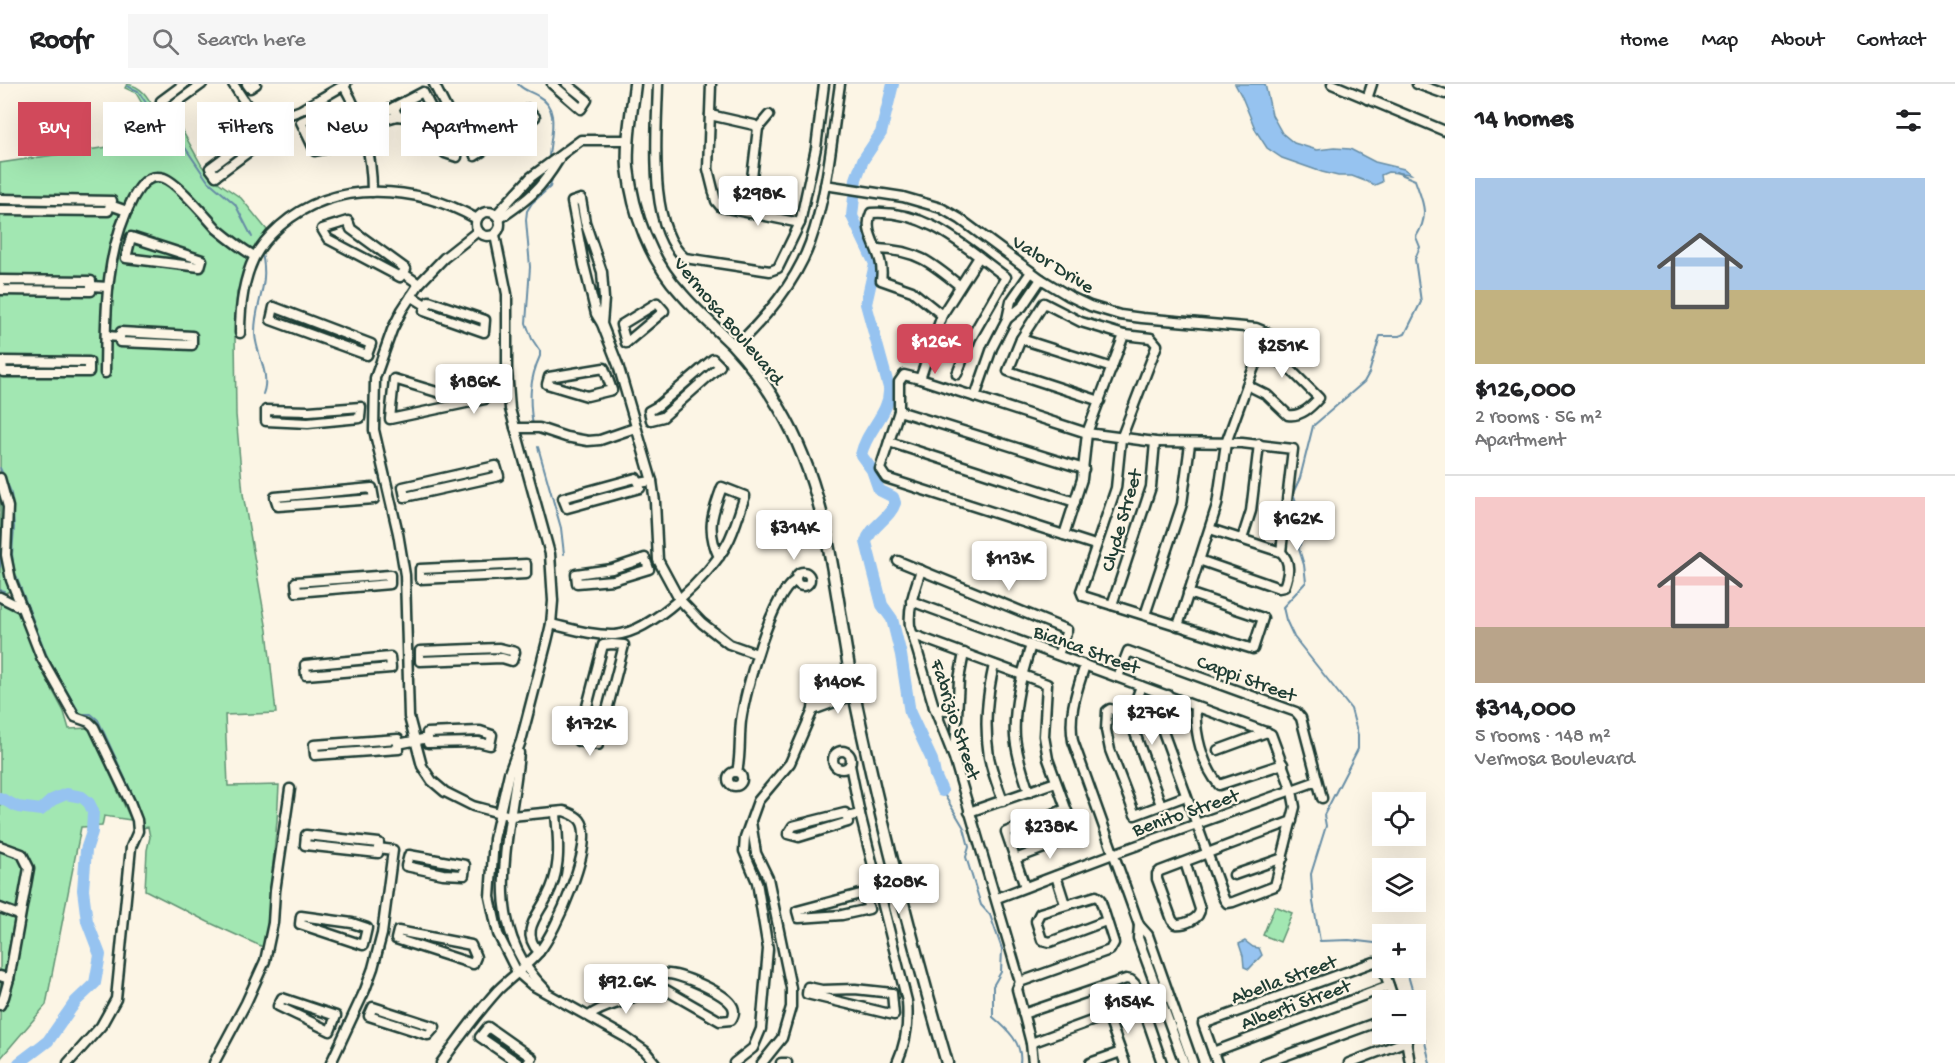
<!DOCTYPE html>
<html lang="en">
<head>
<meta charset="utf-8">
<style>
	body { margin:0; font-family:"Gochi Hand",sans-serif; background:#f6f6f6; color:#202124; height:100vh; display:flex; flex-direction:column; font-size:22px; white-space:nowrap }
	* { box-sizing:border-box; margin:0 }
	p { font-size:20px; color:#757577 }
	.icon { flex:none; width:33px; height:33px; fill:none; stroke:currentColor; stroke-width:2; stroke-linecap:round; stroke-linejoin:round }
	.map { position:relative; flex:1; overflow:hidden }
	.details { display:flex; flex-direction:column; background:#fff; width:510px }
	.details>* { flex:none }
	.top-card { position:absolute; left:18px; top:18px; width:570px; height:54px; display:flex; gap:12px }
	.fabs { position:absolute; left:1372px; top:708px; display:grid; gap:12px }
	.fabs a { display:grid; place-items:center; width:54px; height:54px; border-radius:0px; background:#fff; box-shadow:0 6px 24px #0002; font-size:30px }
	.price { position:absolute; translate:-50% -51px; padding:0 14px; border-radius:6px; background:#fff; color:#222; font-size:20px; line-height:39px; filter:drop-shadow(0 2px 3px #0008) }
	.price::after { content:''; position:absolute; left:50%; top:36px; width:18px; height:14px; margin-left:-9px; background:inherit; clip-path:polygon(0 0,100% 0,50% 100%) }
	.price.selected { background:#d1495b; color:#fff }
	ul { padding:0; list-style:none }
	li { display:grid; align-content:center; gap:12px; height:318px; padding:0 30px }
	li+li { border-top:2px solid #e0e0e0 }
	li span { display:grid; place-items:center; height:186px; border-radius:0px; color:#555 }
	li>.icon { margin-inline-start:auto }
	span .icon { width:108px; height:108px; fill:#fffc; stroke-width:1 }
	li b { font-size:26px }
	h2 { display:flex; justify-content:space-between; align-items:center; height:72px; padding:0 30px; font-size:26px }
	.tag { padding:0 21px; border-radius:0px; background:#fff; box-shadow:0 6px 24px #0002; font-size:21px; line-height:54px }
	.tag.selected { background:#d1495b; color:#fff }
	header { display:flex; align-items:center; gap:36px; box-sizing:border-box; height:84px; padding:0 30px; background:#fff; border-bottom:2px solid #e0e0e0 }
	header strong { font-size:28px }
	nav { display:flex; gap:33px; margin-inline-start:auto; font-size:21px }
	.search { width:420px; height:54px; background:#f6f6f6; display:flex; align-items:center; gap:15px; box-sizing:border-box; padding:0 21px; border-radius:0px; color:#757577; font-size:22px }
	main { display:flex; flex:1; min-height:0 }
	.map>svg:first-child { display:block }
</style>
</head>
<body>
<header>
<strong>Roofr</strong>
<div class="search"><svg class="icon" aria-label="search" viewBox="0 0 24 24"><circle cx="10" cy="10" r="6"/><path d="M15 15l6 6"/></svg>Search here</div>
<nav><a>Home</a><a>Map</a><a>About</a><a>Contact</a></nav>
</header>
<main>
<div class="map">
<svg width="1445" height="979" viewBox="0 0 1445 979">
	<rect width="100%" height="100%" fill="#fcf5e5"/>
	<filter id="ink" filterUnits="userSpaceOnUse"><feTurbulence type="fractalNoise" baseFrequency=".0167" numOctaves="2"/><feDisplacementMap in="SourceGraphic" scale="12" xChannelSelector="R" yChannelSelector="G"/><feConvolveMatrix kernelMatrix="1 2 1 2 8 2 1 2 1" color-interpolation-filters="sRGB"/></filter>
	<g filter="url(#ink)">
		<!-- green -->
		<g fill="#a2e7b2" stroke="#609273" stroke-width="1.5">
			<path d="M127 0C147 3 151 22 161 36L173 30 202 82 215 96 241 114 267 146 248 175 237 209 235 249 236 331 243 410 267 546 276 629 225 631 228 702 279 701 277 737 265 864 208 838 145 806 147 766 150 753 148 743 142 744 96 636 88 632H79L46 575 11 484 7 403 0 388V79L169 54 156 44 136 9 125 4Z"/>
			<path d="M0 406 4 416V447L0 461 5 488 12 506 1 511 0 510Z"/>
			<path d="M0 516 18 525 38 579 64 628 69 645 89 644 131 736 104 732 102 742 81 743 46 921 0 975Z"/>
			<path d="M1275 822 1292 829 1280 858 1263 851Z"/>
		</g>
		<!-- water -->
		<g fill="#96c3f0" stroke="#668da5" stroke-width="1.5">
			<path d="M1235 0H1265L1272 31 1282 49 1294 59 1317 66 1334 64 1350 65 1375 78 1404 85 1411 90 1388 88 1381 91 1382 98 1375 101 1352 92H1338L1322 88 1282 74 1267 64 1256 47 1242 13Z"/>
			<path d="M1245 857 1253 863 1259 864 1262 871 1249 885 1244 883 1243 872 1239 860Z"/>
		</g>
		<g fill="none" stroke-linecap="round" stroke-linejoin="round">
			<!-- stream -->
			<g stroke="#668da5" stroke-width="2">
				<path d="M518 0C524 7 530 7 538 12 561 24 550 52 549 73"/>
				<path d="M127 2 138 7 161 41 173 55 184 62 207 96 235 120 252 153"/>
				<path d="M262 170C270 202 254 220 255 250 256 271 271 289 263 310"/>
				<path d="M533 342C529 316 529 296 540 272V267L532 255 526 239 530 183 526 136 527 127 532 119 550 103 553 91"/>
				<path d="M538 363 561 444 564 470"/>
				<path d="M0 384 10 406 12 415 14 443 12 470 14 487 48 575 80 630"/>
				<path d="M0 457 3 442"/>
				<path d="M0 465V483"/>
				<path d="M0 506 4 507"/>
				<path d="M85 630H91L98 636 135 716 143 742"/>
				<path d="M942 707 964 744 969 763 966 773 981 821 990 831 1002 865 1001 888 993 902V933C1007 945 1023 959 1020 979"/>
				<path d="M1383 860 1349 856 1320 857 1313 818 1311 790 1326 742 1324 731 1358 665V651L1351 625 1294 553 1286 536 1283 523 1306 498 1304 481 1299 465 1304 442 1293 409 1300 394 1313 342 1364 298 1369 289 1380 252H1399L1405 250 1421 218 1415 175 1420 163 1416 153C1430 130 1423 119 1415 96L1396 88"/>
				<path d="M1406 884 1415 916"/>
				<path d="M1416 921 1430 979"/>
			</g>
			<!-- river -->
			<g stroke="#96c3f0" stroke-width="12">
				<path d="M893 0 881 49 863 76 856 95 852 132 875 180 866 220 889 304C891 329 866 346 861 371L872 386 879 406 893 413 895 419C890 435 871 441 866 458L882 521 892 535 901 571 910 629 932 676 935 691 942 707"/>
				<path d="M0 714 18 723 41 726 52 716 66 710 82 713 89 719 93 727 92 748 86 766 83 806 87 837 100 871 95 899 76 917 48 957 19 979"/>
			</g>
			<!-- minor casing -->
			<g stroke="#1f3d34" stroke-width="13">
				<g id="minor">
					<path d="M184 0 161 17 165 27 202 0"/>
					<path d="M233 0 250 26 267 35 280 34 301 26 346 0"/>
					<path d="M247 0 250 4 256 0"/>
					<path d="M434 0C445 23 461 46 457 73L445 69 452 37"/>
					<path d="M552 0 581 25 587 16 567 0"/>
					<path d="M658 0C657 46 647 143 685 174L770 187 778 184 800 139 816 64 824 0"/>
					<path d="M711 0 708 85 716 117 721 123 800 139"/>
					<path d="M1332 0 1445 47"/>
					<path d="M1417 0 1445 10"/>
					<path d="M344 2C363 35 372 69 372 108"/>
					<path d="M423 8 433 28 420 35 397 32 394 23Z"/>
					<path d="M1367 15 1372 0"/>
					<path d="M394 23 372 35 373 39 397 32"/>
					<path d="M528 25 535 33 475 72 472 61Z"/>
					<path d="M710 31 754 41 758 44 748 127"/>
					<path d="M310 34 325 65 315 67 301 38Z"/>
					<path d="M758 44 769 31"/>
					<path d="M253 45 264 49 262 58 216 92 210 84 249 55Z"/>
					<path d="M825 101 903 113 941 124 960 135 1041 195 1069 212 1090 222 1120 231 1142 234 1256 244 1280 254 1307 273"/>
					<path d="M0 115 112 117 110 121 127 127"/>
					<path d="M0 126 108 127 110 121"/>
					<circle cx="488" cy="140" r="12"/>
					<path d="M496 131 531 93 581 56H629"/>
					<path d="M499 135C529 115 540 106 559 75"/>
					<path d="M348 137 351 145 406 185 400 193 328 155 322 145Z"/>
					<path d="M495 151 507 210V286L510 325 550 470 553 517 551 540 547 557 521 657 509 689 494 755 490 813 498 850 517 888 532 901 625 953 645 967 655 979"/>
					<path d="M131 153 202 176 200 183 126 174Z"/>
					<path d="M877 165C916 166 931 178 960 202"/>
					<path d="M979 173 942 231 920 295 904 291 899 298V327L880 385 886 394 1095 461"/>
					<path d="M403 189 419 200"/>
					<path d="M91 202V207L0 206V196L91 197V202L108 203"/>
					<path d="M411 212 427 222"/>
					<path d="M429 217 485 236 484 248 424 227Z"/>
					<path d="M657 219 664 227 626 259 621 241Z"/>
					<path d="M274 223 371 260 367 271 271 236Z"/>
					<path d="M942 231 912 207 881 196C886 168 861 151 871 129 927 125 965 163 1006 193L971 254 957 290"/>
					<path d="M1008 234 1022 223 1041 195"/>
					<path d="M602 240 604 215 602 188 585 138 581 115 572 118 584 181 596 230 602 240 618 281 652 397 655 418 658 476 679 515 702 539 729 560 757 570"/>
					<path d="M240 249C240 224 243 197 254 174 260 162 270 151 280 142 335 94 417 101 477 135"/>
					<path d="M1124 251 1151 254 1157 261 1121 355 1116 404 1081 507 1083 512 1253 565 1263 534 1188 509"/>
					<path d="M106 252 120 253 121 248 192 252V261L120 258V253"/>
					<path d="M1021 255 1112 284"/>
					<path d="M931 261 963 272"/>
					<path d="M735 263C765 234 795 200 810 159 828 108 832 53 840 0"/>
					<path d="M713 275 720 282 663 333 651 336 649 327 658 322Z"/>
					<path d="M2 277 89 278V288H3Z"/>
					<path d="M604 284 612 306 587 312 547 300 549 293Z"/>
					<path d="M105 289C106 230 104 169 133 114 140 102 148 89 164 94 178 99 206 133 217 145 229 155 241 164 254 172"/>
					<path d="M394 295 450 312 482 305 485 315 390 335Z"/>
					<path d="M920 295 1087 349 1155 358 1242 359 1293 365 1281 468"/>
					<path d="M975 313 992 264 1007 235 1011 217 1031 188"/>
					<path d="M361 323 360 334 308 339 266 337V326L309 327Z"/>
					<path d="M899 327 1084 385"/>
					<path d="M515 344H539L566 353 588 357 600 356 635 344"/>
					<path d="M889 358 1075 418"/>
					<path d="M496 382 499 392 405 413 403 403Z"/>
					<path d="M0 394 8 423 6 471 11 496 41 573 75 633 89 638 94 643 130 718 137 736 138 747 131 763 116 915 101 942 68 979"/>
					<path d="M639 399 640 404 567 424 563 414 636 394 639 399 652 397"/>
					<path d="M372 404 374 415 278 422 275 413Z"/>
					<path d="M1064 451 1082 395 1087 349 1124 251 1081 238 1044 219 1021 255 1008 287 1100 317"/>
					<path d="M1242 455 1251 427 1259 360"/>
					<path d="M645 474 649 485 613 496 577 499 576 490 612 485Z"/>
					<path d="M1199 476 1279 504 1284 503C1289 490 1291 478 1281 468L1210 445"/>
					<path d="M898 477 1067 546 1058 571"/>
					<path d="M526 480V490L420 495V485Z"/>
					<path d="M921 486C915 505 908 522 910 542L934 623 954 674 1020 898"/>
					<circle cx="803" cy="495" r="7"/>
					<path d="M390 491V500L297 508 296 498Z"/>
					<path d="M0 513 22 524"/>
					<path d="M911 517 1271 650 1292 707 1295 723 1275 802 1233 818 1227 819 1224 815 1161 642 1162 628 1168 611"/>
					<path d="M1112 521 1151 403 1155 358"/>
					<path d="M1145 531 1182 420 1190 360"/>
					<path d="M551 540C572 545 594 552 615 551 652 548 710 491 727 460 735 446 739 428 745 412L722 403C712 430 706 446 719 473"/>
					<path d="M1178 542 1217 421 1226 359 1247 301 1267 311 1288 331C1301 333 1311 323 1319 314L1286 281 1260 268 1247 301"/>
					<path d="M914 551 1047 600 1044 652 1048 675 1076 752 1015 775"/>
					<path d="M612 560 624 561 598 661 578 657 603 561Z"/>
					<path d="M499 564 515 568 512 577 502 574 420 577V567Z"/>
					<path d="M390 573 391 584 306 591 305 581Z"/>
					<path d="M994 581C987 612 984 640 989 673 992 688 998 703 1003 717"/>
					<path d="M1085 581C1077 607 1068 629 1073 657L1139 841 1148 851 1193 979"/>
					<path d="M1118 593 1128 567 1296 628 1301 634 1322 714"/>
					<path d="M1141 602 1131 630V638L1161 721"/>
					<path d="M1196 622C1194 648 1202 680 1219 701L1283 680"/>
					<path d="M934 623C943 629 951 628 957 619"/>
					<path d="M813 626 854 611"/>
					<path d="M1131 630 1110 625 1107 627 1106 646 1110 666 1135 731 1186 712"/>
					<path d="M480 647 492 651 490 661 478 658 428 659 427 649Z"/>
					<path d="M398 655 399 665 315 671 314 661Z"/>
					<path d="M398 660 428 654"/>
					<path d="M1218 666 1267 648"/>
					<circle cx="842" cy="676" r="9"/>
					<path d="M519 669C512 750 477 839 545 905"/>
					<path d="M955 670 959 595 964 569"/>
					<path d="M850 681 860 730 907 917C909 939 906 959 897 979"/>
					<path d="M737 688C741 671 739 654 741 637 745 607 771 510 796 496"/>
					<circle cx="735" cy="695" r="7"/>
					<path d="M1029 708C1023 690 1017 672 1015 653 1013 622 1022 590 1031 561"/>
					<path d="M969 728 1056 698"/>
					<path d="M847 733 848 738 799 753 788 750 793 742 845 729 847 733 860 730"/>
					<path d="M751 738 756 769 768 794 791 904V923L782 954 762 979"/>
					<path d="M306 751 379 759 378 769 305 761Z"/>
					<path d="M0 762 22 770 29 784 9 895 4 913 0 921"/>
					<path d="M409 771 465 781 464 791 443 790 406 782Z"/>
					<path d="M1185 778 1200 825C1200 835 1185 841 1175 840L1172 836 1157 795V790L1160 787 1292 737"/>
					<path d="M1234 791 1283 774"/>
					<path d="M1056 792 1065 820"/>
					<path d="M1025 803 1006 748 1066 725"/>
					<path d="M864 809 869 825 842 831 799 834 797 827Z"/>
					<path d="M997 814 1113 770 1317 697"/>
					<path d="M0 824 19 831"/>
					<path d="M301 832 352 839 367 844 363 861 300 840Z"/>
					<path d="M1139 841 1138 854 1184 979"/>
					<path d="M398 847 471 861 476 873 473 880 396 855Z"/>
					<path d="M539 868C520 848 537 833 547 813 552 803 556 792 557 781 560 764 557 746 556 729"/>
					<path d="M1383 884 1394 916"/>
					<path d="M0 892 9 895"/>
					<path d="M1020 898 1110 866 1114 859 1100 815 1096 812 1040 829 1036 837 1042 856 1050 858 1106 837"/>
					<path d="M1020 898 1017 905 1031 959 1033 979"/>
					<path d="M808 903 822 906 855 905 892 909 894 931 807 910Z"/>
					<path d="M282 914 336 932 330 947 278 922Z"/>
					<path d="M373 923 435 943 428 951 369 932Z"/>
					<path d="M1023 930 1126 895 1131 896 1135 900 1162 979"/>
					<path d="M589 932C606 919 622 921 639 910 649 904 652 891 663 890 678 888 727 909 733 923 735 928 734 932 731 936L720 937 666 906 660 903 646 905"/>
					<path d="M1108 932 1125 979"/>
					<path d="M1405 950 1410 979"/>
					<path d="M1031 959 1141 919"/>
					<path d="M1213 968 1389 902"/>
					<path d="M214 979 246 919 265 877 273 839 275 807 290 705"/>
					<path d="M331 979 365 906 373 884 382 850 393 766 378 764"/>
					<path d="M441 979C459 954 477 929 498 906 511 893 527 882 539 868 555 849 597 757 580 736 576 731 569 729 564 727L511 732 473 722 445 708 432 697 422 682 409 633 405 491 398 449 374 346 375 294 392 246 402 226 419 200 444 174 478 147"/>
					<path d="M518 979 480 953 488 943 532 974 528 979"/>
					<path d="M734 979 753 964 761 945 768 865 757 798 744 767 745 753 758 717 790 679 813 626 814 613 819 605 829 599 851 595"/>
					<path d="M781 979H787"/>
					<path d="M1090 979 1121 968"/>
					<path d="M1217 979 1203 940 1374 878 1383 882"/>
					<path d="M1265 979 1383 936"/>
					<path d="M1349 979 1407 957"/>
				</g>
			</g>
			<!-- major casing -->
			<g stroke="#1f3d34" stroke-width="15">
				<path id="major" d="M635 0C632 27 626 57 628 84 633 129 650 176 681 209 697 228 716 244 733 261 751 280 767 303 780 325 831 411 834 510 853 605 879 731 911 855 947 979"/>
			</g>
			<!-- minor -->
			<use href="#minor" stroke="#fcf5e5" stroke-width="8"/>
			<!-- major -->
			<use href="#major" stroke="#fcf5e5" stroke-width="10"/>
		</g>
	</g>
	<g text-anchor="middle" stroke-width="4.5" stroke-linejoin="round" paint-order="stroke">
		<!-- street labels -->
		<g font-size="20" fill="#1f3d34" stroke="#fcf5e5">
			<text transform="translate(1054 179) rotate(32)" y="7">Valor Drive</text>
			<text transform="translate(730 236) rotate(50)" y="7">Vermosa Boulevard</text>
			<text transform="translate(1120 436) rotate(-74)" y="7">Clyde Street</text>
			<text transform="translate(1087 564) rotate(20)" y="7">Bianca Street</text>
			<text transform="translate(1247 593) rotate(20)" y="7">Cappi Street</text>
			<text transform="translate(957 635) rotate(72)" y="7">Fabrizio Street</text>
			<text transform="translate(1185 727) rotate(-19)" y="7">Benito Street</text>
			<text transform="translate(1283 894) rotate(-20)" y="7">Abella Street</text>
			<text transform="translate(1295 919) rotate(-20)" y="7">Alberti Street</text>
		</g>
	</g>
</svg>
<div class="fabs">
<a><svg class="icon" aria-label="locate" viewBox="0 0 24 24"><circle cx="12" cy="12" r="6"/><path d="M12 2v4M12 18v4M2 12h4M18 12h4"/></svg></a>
<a><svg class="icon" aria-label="layers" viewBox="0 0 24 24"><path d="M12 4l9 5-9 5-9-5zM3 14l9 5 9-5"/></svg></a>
<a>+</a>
<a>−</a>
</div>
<b class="price" style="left:758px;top:143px">$298K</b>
<b class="price selected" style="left:935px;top:291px">$126K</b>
<b class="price" style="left:1282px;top:295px">$251K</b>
<b class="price" style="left:474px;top:331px">$186K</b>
<b class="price" style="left:1297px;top:468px">$162K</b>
<b class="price" style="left:794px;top:477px">$314K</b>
<b class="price" style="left:1009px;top:508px">$113K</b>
<b class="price" style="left:838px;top:631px">$140K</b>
<b class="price" style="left:1152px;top:662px">$276K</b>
<b class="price" style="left:590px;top:673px">$172K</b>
<b class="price" style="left:1050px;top:776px">$238K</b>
<b class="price" style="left:899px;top:831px">$208K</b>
<b class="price" style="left:626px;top:931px">$92.6K</b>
<b class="price" style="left:1128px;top:951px">$154K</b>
<div class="top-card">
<a class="tag selected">Buy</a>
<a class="tag">Rent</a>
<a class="tag">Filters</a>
<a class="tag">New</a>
<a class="tag">Apartment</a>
</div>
</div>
<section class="details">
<h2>14 homes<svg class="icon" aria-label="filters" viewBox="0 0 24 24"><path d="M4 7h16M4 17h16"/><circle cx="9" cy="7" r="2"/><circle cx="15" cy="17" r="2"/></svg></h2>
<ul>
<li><span style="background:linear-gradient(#a9c7e8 60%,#c2b280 0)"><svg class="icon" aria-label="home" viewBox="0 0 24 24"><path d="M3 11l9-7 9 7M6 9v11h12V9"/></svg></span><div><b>$126,000</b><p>2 rooms · 56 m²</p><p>Apartment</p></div></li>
<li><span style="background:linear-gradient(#f6c9c9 70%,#b9a48a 0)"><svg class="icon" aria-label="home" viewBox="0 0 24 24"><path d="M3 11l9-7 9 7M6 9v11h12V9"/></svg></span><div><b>$314,000</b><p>5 rooms · 148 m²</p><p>Vermosa Boulevard</p></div></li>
</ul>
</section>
</main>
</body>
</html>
